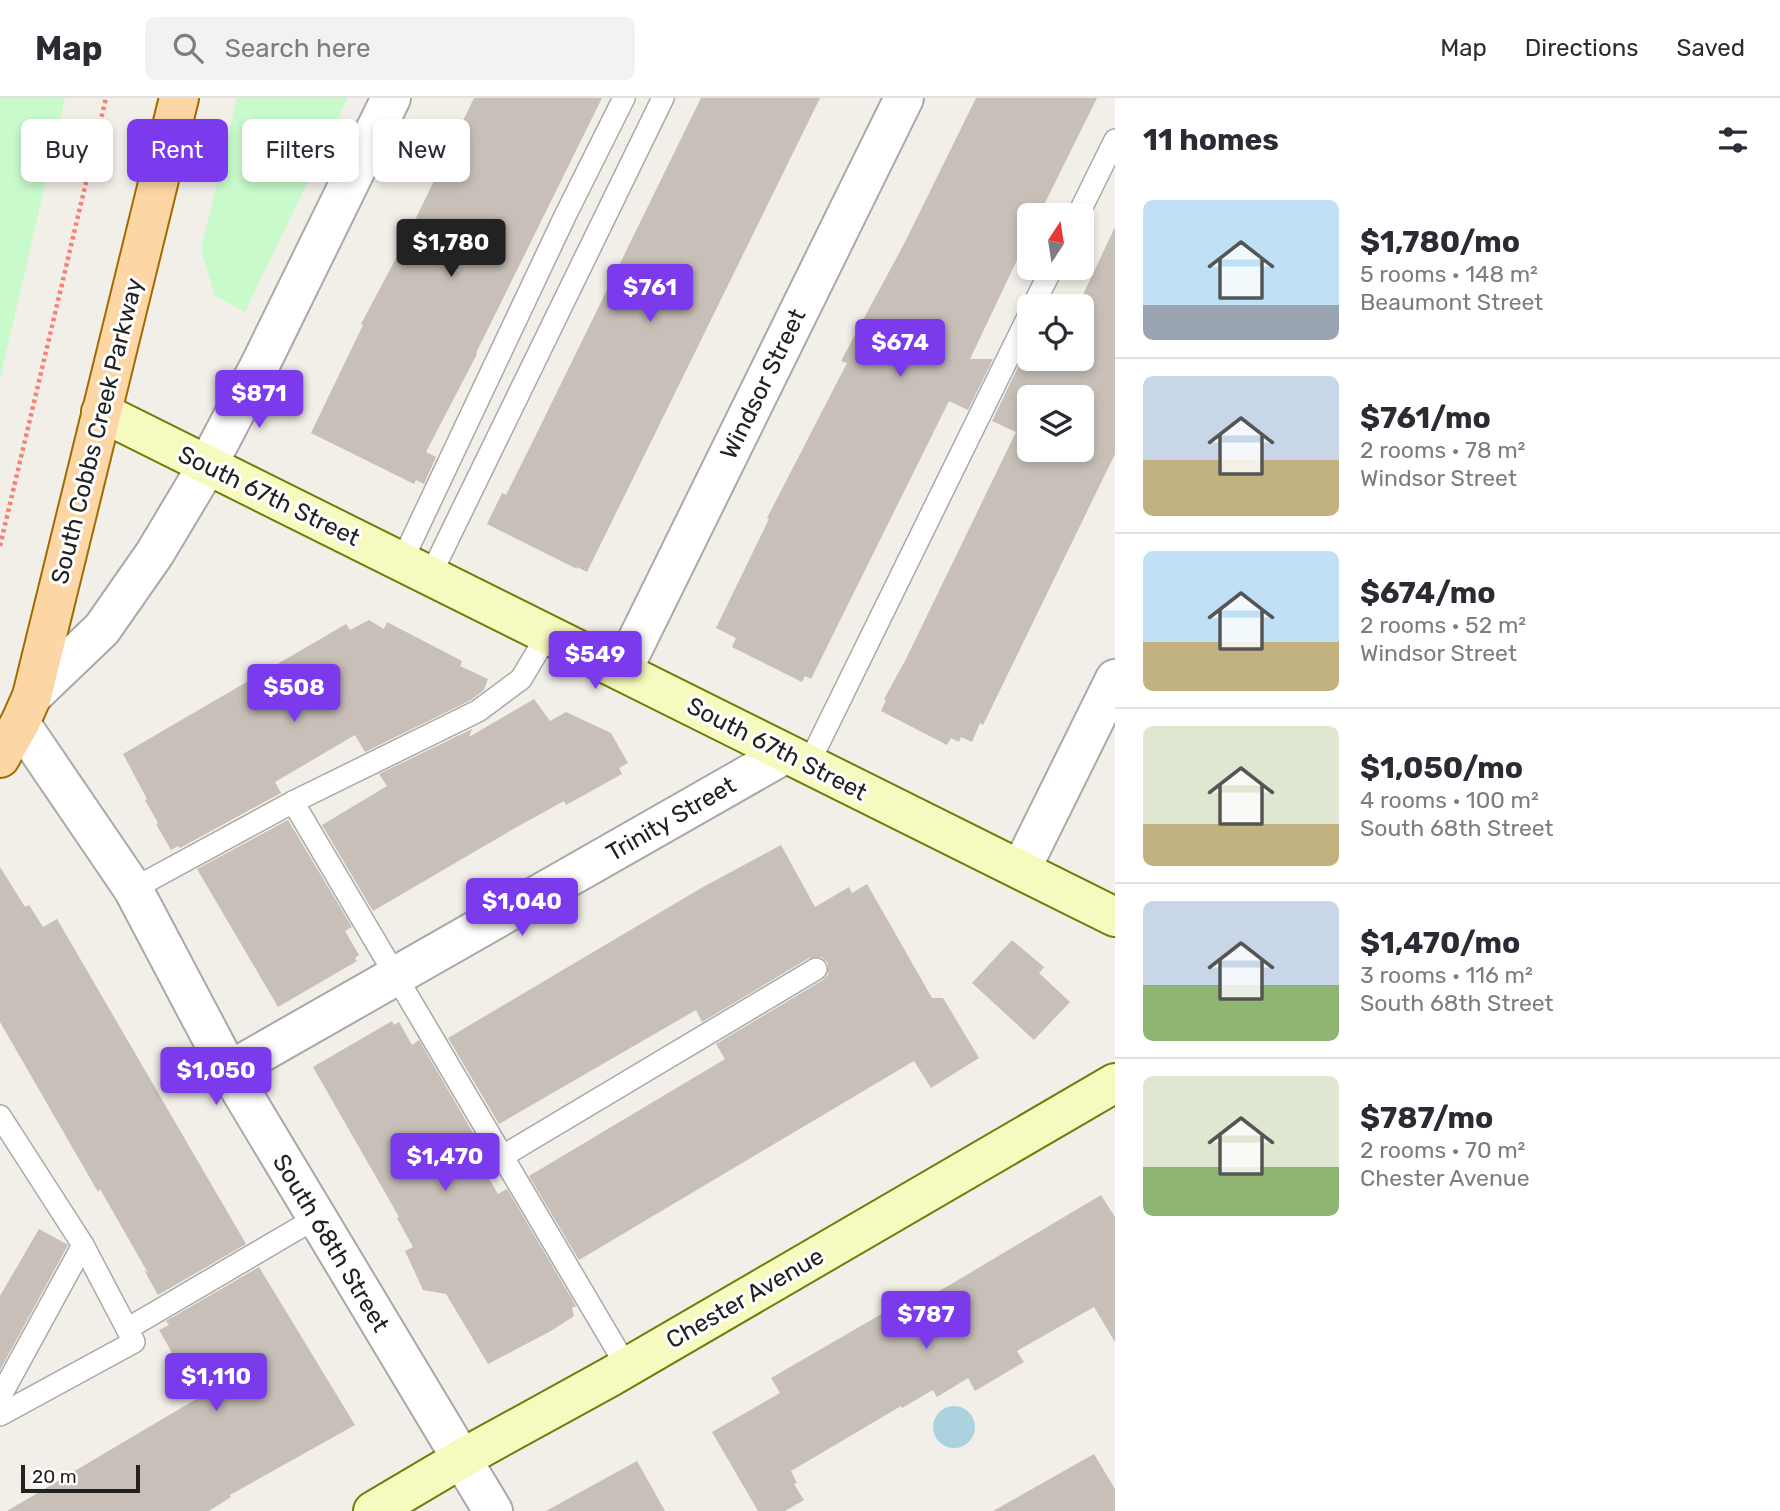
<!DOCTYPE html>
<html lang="en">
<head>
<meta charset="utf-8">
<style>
	body { margin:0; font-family:Rubik,sans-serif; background:#f2f2f3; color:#2b2b33; height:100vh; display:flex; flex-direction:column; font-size:26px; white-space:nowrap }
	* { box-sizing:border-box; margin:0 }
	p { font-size:23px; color:#7c7c81 }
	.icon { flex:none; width:38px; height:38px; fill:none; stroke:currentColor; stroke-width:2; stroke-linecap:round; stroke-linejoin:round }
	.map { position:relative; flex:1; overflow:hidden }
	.side { display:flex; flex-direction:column; background:#fff; width:665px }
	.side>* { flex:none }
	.hud { position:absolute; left:21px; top:21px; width:665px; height:63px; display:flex; gap:14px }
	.needle { width:46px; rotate:12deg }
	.tools { position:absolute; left:1017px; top:105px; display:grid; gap:14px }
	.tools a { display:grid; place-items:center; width:77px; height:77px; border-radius:10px; background:#fff; box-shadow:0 4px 10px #0003; font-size:35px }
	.scale { position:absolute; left:21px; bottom:18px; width:119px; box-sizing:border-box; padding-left:7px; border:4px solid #222; border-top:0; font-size:19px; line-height:24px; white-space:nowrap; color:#222; -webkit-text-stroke:5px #fff; paint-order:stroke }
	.price { position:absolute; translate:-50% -60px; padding:0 16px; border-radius:7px; background:#7c3aed; color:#fff; font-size:23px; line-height:46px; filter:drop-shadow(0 2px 4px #0008) }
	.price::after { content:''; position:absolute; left:50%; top:42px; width:21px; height:16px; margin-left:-10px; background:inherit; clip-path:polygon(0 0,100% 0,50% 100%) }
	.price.on { background:#222; color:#fff }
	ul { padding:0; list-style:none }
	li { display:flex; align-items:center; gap:21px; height:175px; padding:0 28px }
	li+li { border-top:2px solid #e1e1e2 }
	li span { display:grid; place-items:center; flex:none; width:196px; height:140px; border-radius:10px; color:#555 }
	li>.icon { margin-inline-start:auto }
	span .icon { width:84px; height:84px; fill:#fffc; stroke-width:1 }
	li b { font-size:30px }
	h2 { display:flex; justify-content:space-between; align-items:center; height:84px; padding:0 28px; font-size:30px }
	.tag { padding:0 24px; border-radius:10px; background:#fff; box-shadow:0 4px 10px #0003; font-size:24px; line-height:63px }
	.tag.on { background:#7c3aed; color:#fff }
	header { display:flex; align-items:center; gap:42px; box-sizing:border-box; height:98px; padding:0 35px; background:#fff; border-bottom:2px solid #e1e1e2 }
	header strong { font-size:33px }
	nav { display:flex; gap:38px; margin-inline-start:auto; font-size:24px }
	.search { width:490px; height:63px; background:#f2f2f3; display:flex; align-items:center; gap:18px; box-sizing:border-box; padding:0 24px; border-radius:10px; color:#7c7c81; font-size:26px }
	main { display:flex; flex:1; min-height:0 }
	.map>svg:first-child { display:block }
</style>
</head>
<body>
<header>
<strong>Map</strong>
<div class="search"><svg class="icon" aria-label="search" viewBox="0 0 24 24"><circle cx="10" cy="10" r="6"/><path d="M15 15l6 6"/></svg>Search here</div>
<nav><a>Map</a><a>Directions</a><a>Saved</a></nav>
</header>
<main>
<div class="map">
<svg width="1115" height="1413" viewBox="0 0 1115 1413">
	<rect width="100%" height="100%" fill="#f2efe9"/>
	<!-- park -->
	<g fill="#c8facc">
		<path d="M0 0H65L0 281Z"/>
		<path d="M237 0H348L245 214 215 198 201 152Z"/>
	</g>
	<!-- water -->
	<circle fill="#aad3df" cx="954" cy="1329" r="21"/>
	<!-- building -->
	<g fill="#c7bfb8" fill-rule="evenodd">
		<path d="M474 0H602L476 255 477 256 426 354 436 359 424 386 416 382 414 386 311 335 363 227 361 226 402 149Z"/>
		<path d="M701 0H820L587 474 577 469V471L487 426 502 395 506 397 532 345Z"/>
		<path d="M976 0H1097L1039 117H1029V137L970 261H993L968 312 949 303 811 581 805 578 802 584 732 549 736 540 716 530 769 421 767 420 847 265 841 263 905 144Z"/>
		<path d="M1115 129V356L983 627 980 625 972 644 961 639 959 644 951 640 947 647 881 613 886 602 884 601 906 561 1016 334 992 323 1022 261H1082V208H1065L1070 198 1080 203ZM1029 299H1082V352H1029Z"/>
		<path d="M369 522 384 531 387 524 462 563 460 568 488 581 484 592 471 602 365 654 355 637 275 684 281 695 180 750 178 748 171 752 156 726 158 725 145 702 147 701 123 656 346 526 350 532Z"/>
		<path d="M534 601 550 623 566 614 611 635 628 665 619 670 622 676 566 707 564 703 515 730 373 813 322 727 387 688 379 676 472 631 469 639Z"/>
		<path d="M288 722 352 829 345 833 359 857 355 860 357 863 278 909 197 771Z"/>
		<path d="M781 747 815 809 849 789 852 795 867 786 932 900H943L979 960 931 990 914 963 579 1162 529 1078 725 961 716 946 823 882 828 877V865L822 859 809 860 702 924 696 912 499 1026 448 940 703 789Z"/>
		<path d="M0 769 25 809 29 807 43 829 57 821 246 1146 158 1197 144 1172 148 1175 100 1091 98 1094 0 924Z"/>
		<path d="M1012 842 1044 869 1039 875 1070 904 1034 942 972 885Z"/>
		<path d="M392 923 394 927 399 924 412 947 419 942 476 1040 468 1045 498 1096 507 1091 576 1208 572 1210 574 1218 551 1233 488 1266 446 1196 423 1192 405 1153 413 1149 397 1120 399 1119 313 969Z"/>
		<path d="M1101 1097 1115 1119V1244L1094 1209 1017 1253 1024 1264 975 1293 968 1280 937 1299 933 1292 902 1310 901 1308 791 1373 797 1385 794 1386 804 1402 785 1413H758L712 1334 780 1295 771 1280 885 1214 888 1221 948 1188Z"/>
		<path d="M39 1131 68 1147 0 1272V1198Z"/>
		<path d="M259 1169 355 1327 230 1397 231 1399 209 1413H7L198 1300 159 1232 169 1227 166 1223Z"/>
		<path d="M1094 1356 1115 1391V1413H993Z"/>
		<path d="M637 1363 665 1413H546Z"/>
	</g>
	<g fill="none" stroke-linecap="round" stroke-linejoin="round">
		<!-- lane casing -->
		<g stroke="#a9a9a9" stroke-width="24">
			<g id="lane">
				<path d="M1078 117 1115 42"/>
				<path d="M1033 208 1052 170"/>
				<path d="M402 463 565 118 624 0"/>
				<path d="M430 478 663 0"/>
				<path d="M808 667 1029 217"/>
				<path d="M293 704 627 1269"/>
				<path d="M133 791 293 704 478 613 521 581 548 536"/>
				<path d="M0 1018 83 1147 134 1244 0 1317"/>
				<path d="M503 1058 816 871"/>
				<path d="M127 1231 316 1120"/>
				<path d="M0 1299 83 1147"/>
			</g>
		</g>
		<!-- street casing -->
		<g stroke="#a9a9a9" stroke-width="42">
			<g id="street">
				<path d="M622 573 904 0"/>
				<path d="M32 598 102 531 155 455 207 368 260 267 391 0"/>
				<path d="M20 625 133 791 229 973 493 1413"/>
				<path d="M1021 771 1115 581"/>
				<path d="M229 973 785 656"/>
			</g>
		</g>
		<!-- secondary casing -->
		<g stroke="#707d05" stroke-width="42">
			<g id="secondary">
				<path d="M101 314 1115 819"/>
				<path d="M373 1413 461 1361 610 1279 1115 985"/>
			</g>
		</g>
		<!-- primary casing -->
		<g stroke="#a06b00" stroke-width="42">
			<path id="primary" d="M0 660 20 625 32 598 179 0"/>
		</g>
		<!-- path -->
		<path stroke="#fa8072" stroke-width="4.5" stroke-dasharray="3.5 3.5" stroke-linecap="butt" d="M0 448 106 0"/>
		<!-- lane -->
		<use href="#lane" stroke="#fff" stroke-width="21"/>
		<!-- street -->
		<use href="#street" stroke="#fff" stroke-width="38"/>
		<!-- secondary -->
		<use href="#secondary" stroke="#f7fabf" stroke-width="38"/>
		<!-- primary -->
		<use href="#primary" stroke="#fcd6a4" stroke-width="38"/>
	</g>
	<g text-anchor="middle" stroke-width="6" stroke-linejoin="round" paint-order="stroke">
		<!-- street labels -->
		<g font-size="24" fill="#222" stroke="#fff">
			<text transform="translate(763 286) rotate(-64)" y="8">Windsor Street</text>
			<text transform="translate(97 333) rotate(-76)" y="8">South Cobbs Creek Parkway</text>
			<text transform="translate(269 398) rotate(26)" y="8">South 67th Street</text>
			<text transform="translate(777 651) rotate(27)" y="8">South 67th Street</text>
			<text transform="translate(671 721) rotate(-30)" y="8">Trinity Street</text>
			<text transform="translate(331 1145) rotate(59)" y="8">South 68th Street</text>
			<text transform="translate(745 1200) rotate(-30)" y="8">Chester Avenue</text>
		</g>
	</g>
</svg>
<div class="tools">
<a><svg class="needle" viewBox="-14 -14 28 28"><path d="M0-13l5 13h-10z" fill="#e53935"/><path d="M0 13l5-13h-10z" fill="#7c7c81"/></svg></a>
<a><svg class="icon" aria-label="locate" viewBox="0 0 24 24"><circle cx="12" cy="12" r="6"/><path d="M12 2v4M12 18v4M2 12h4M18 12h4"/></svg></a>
<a><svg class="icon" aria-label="layers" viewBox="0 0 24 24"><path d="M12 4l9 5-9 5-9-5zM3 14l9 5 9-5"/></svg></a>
</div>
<div class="scale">20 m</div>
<b class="price on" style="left:451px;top:181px">$1,780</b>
<b class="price" style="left:650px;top:226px">$761</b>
<b class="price" style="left:900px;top:281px">$674</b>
<b class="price" style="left:259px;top:332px">$871</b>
<b class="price" style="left:595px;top:593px">$549</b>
<b class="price" style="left:294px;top:626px">$508</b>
<b class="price" style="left:522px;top:840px">$1,040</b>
<b class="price" style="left:216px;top:1009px">$1,050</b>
<b class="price" style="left:445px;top:1095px">$1,470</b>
<b class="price" style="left:926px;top:1253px">$787</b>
<b class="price" style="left:216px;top:1315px">$1,110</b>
<div class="hud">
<a class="tag">Buy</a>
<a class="tag on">Rent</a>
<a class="tag">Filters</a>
<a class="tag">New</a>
</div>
</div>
<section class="side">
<h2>11 homes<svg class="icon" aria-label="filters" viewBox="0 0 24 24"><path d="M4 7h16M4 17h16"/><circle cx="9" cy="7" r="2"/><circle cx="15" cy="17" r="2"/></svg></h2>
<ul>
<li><span style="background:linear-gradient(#bfe0f5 75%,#9aa5b1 0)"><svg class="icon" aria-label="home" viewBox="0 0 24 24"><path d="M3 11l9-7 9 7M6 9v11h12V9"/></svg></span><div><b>$1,780/mo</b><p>5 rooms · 148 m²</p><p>Beaumont Street</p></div></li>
<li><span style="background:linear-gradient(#c9d6e8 60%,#c2b280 0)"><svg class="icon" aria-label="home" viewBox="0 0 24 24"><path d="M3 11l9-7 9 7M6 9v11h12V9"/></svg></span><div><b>$761/mo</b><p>2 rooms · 78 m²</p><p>Windsor Street</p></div></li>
<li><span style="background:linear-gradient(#bfe0f5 65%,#c2b280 0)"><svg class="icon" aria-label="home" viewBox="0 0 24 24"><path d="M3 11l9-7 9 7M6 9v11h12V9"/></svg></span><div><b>$674/mo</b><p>2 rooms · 52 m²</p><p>Windsor Street</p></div></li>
<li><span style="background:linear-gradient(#dfe7d0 70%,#c2b280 0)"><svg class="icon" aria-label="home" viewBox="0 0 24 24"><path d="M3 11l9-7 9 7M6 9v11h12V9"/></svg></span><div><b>$1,050/mo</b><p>4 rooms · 100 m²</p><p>South 68th Street</p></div></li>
<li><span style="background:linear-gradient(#c9d6e8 60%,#8fb573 0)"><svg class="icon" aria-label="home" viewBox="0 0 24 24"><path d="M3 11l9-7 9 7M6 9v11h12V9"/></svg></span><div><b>$1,470/mo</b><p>3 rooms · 116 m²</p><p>South 68th Street</p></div></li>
<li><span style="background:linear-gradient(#dfe7d0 65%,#8fb573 0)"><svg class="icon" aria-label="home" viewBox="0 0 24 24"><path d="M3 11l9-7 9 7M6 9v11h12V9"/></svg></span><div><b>$787/mo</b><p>2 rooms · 70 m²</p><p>Chester Avenue</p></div></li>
</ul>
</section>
</main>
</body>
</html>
